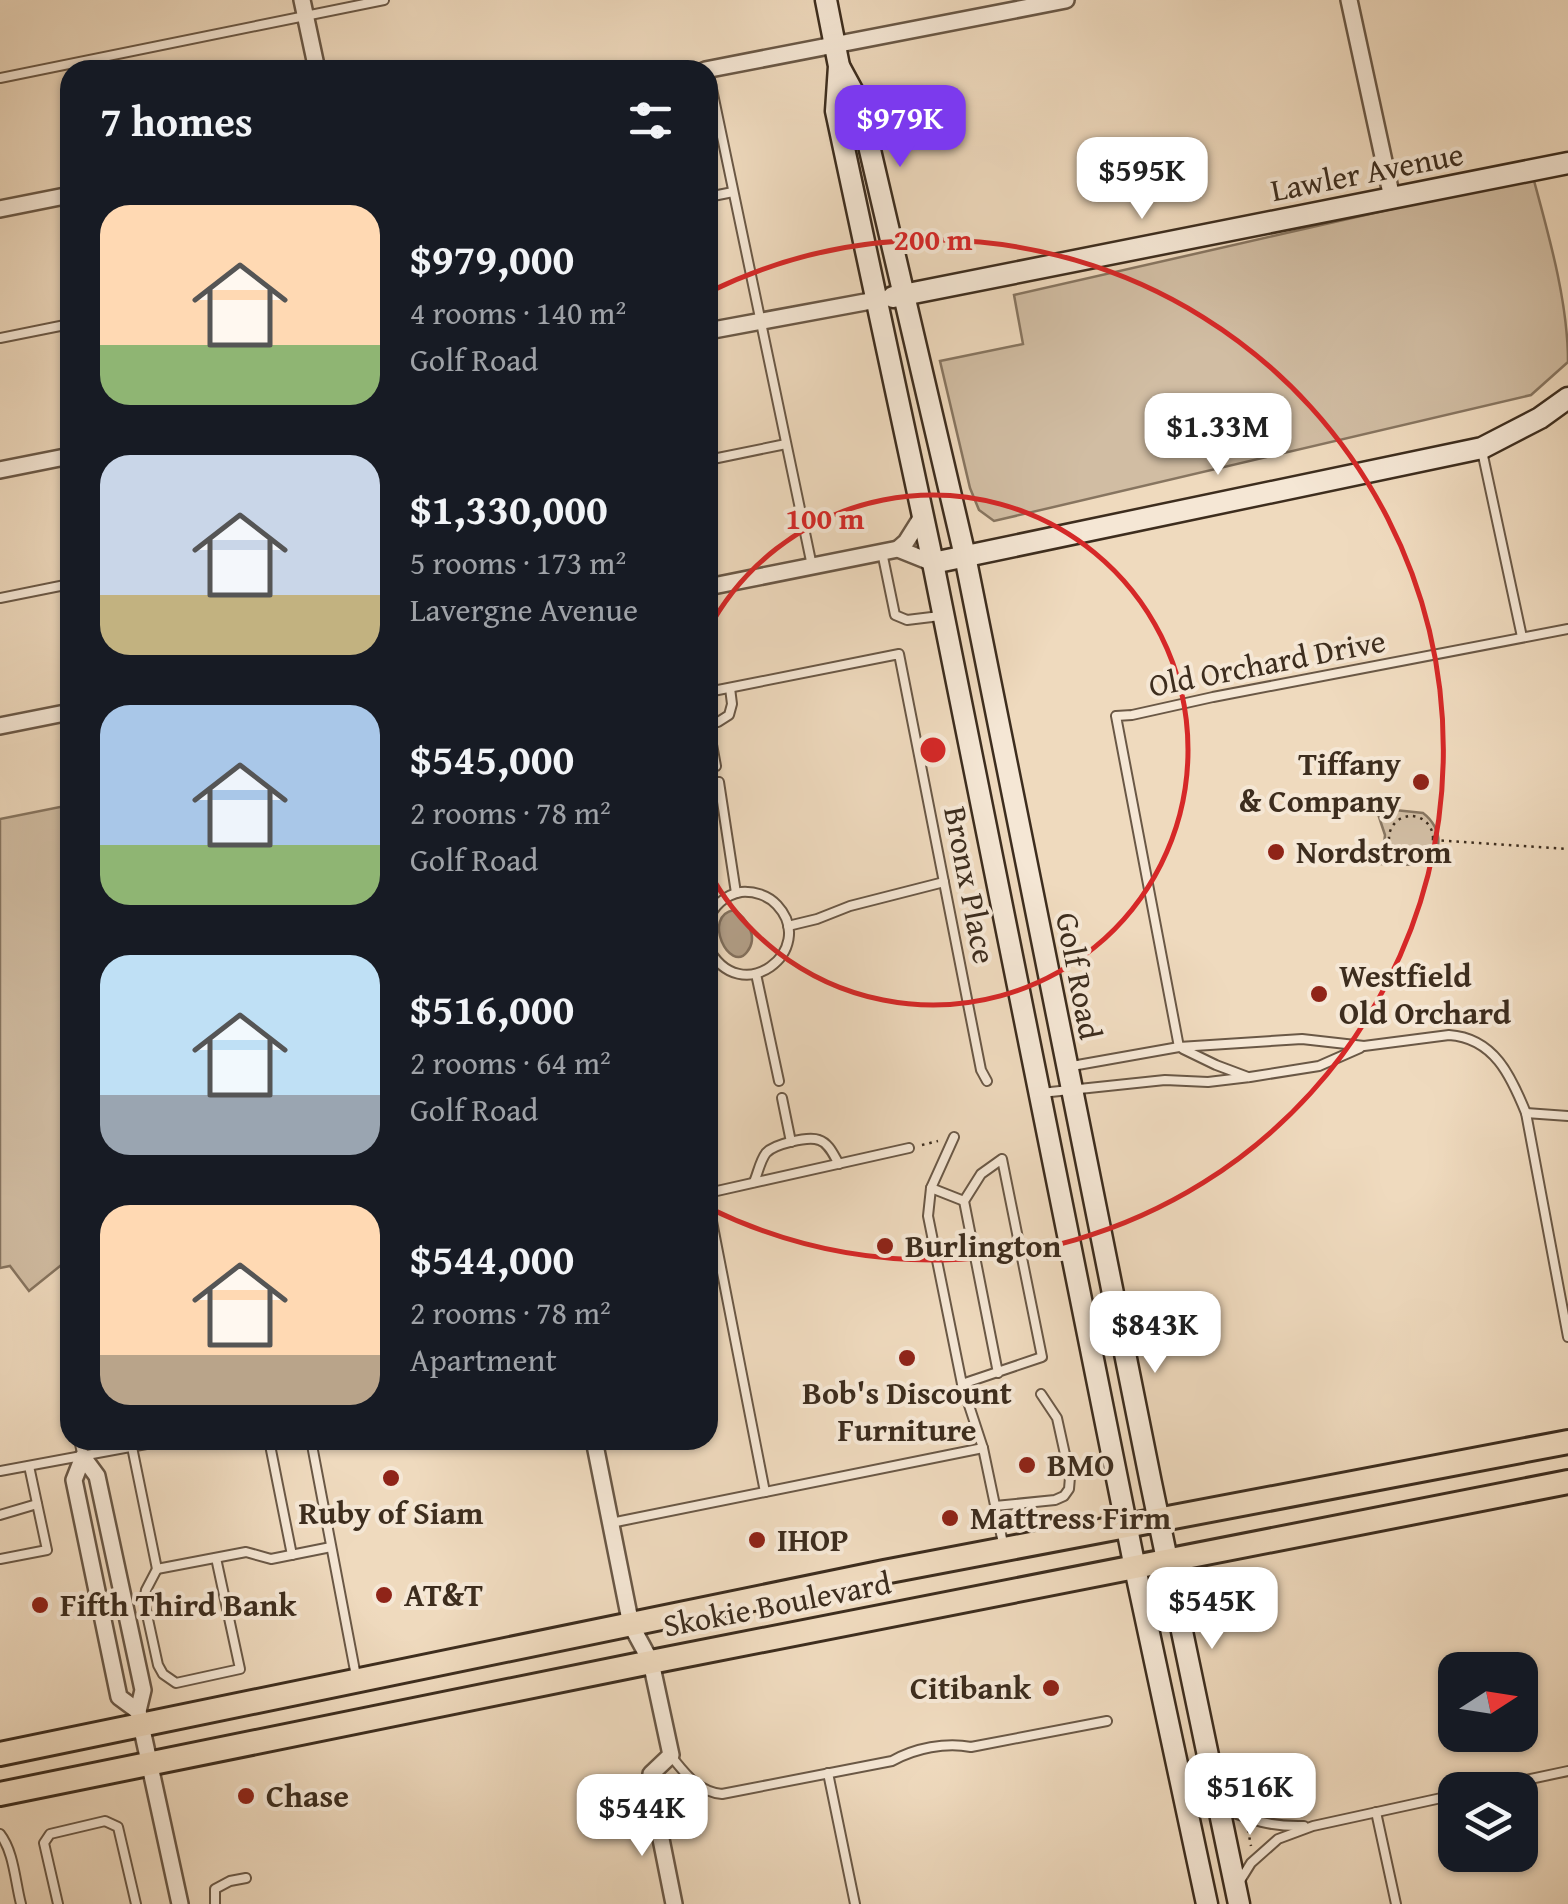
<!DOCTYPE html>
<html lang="en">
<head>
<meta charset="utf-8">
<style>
	body { margin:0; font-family:"Gentium Book Plus",serif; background:#20242c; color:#f1f3f6; height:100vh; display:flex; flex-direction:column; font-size:38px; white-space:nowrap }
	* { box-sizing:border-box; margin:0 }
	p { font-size:32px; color:#9ea1a6 }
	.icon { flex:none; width:55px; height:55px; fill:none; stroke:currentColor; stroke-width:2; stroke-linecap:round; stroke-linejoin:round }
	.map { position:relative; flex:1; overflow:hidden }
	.side { position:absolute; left:60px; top:60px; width:658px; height:1390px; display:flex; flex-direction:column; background:#171b24; border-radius:30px; box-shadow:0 2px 8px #0004 }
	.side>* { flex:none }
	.needle { width:65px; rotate:78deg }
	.controls { position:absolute; left:1438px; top:1652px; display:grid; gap:20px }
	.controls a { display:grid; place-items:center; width:100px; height:100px; border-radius:20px; background:#171b24; box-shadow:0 2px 8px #0004; font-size:50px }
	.price { position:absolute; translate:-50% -85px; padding:0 22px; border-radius:20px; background:#fff; color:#222; font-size:32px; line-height:65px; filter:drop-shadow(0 2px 5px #0008) }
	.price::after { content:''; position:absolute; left:50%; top:60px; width:30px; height:22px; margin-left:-15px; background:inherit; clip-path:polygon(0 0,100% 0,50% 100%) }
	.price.selected { background:#7c3aed; color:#fff }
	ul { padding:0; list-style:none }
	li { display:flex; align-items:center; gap:30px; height:250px; padding:0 40px }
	li span { display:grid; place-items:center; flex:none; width:280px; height:200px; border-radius:30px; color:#555 }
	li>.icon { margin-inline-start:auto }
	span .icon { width:120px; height:120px; fill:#fffc; stroke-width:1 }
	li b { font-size:42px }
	h2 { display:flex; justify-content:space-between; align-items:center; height:120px; padding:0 40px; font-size:42px }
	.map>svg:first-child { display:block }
</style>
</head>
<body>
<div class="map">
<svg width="1568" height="1904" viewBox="0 0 1568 1904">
	<rect width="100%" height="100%" fill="#efdabe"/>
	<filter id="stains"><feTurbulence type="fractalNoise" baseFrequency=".002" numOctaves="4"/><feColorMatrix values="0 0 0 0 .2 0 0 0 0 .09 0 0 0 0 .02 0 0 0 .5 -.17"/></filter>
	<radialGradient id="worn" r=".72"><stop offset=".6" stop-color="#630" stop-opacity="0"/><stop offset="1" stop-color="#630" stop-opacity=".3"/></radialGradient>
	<!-- green -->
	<g fill="#d1bda3" stroke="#877560" stroke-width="2.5">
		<path d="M1533 177C1549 236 1568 302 1568 362L1531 395 994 521 979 510 970 488 940 361 1023 344 1014 295Z"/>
		<path d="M70 805V1258L29 1291 10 1266 0 1268V819Z"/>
		<path d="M1376 808 1423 813C1443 828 1446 858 1417 864 1406 866 1394 864 1382 864L1385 835Z"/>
	</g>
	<!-- water -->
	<path fill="#b29f88" stroke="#83715e" stroke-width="2.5" d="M734 910C747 918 759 937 747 952 730 974 701 916 734 910Z"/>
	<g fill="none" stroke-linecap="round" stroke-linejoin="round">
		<!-- lane casing -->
		<g stroke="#6a5846" stroke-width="12">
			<g id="lane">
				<path d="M708 70 812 566"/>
				<path d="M0 78 384 0"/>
				<path d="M708 197 733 192"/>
				<path d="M0 338 70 324"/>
				<path d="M1482 451 1522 637"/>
				<path d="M708 460 786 444"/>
				<path d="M882 552 895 615 907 620 940 616"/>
				<path d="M0 598 70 584"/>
				<path d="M708 692 899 654 981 1070 987 1081"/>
				<path d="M708 723 718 722 729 715 732 704 730 688"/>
				<path d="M708 723 716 766"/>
				<path d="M719 782 736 893"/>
				<path d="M708 921C713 906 725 895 741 892 754 891 768 895 777 905 819 950 740 1011 708 947"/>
				<path d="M788 926 817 919 850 906 944 882"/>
				<path d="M756 974 779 1081"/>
				<path d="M1179 1047 1116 716 1132 715 1213 697 1568 629"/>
				<path d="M1183 1049 1216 1065 1248 1077"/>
				<path d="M1072 1066 1179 1047 1302 1039 1364 1046 1449 1035C1494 1038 1511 1076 1526 1113L1568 1337"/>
				<path d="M1041 1093 1165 1080 1208 1082 1250 1077 1319 1066 1360 1048"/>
				<path d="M782 1098 791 1142"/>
				<path d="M1526 1113 1568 1116"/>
				<path d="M954 1137 931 1188 928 1216 962 1384 983 1448 1004 1548"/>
				<path d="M754 1182C758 1173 760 1161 766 1153 774 1144 808 1136 819 1140 829 1143 834 1156 839 1164"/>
				<path d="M931 1188 964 1201"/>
				<path d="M708 1193 909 1148"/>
				<path d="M708 1201 765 1492"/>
				<path d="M962 1384 1042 1357 1002 1159 981 1174 964 1201 998 1373"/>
				<path d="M79 1440 83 1457"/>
				<path d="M269 1440 292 1555"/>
				<path d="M311 1440 356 1676"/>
				<path d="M132 1447 157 1569 246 1552 271 1559 331 1547"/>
				<path d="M0 1471 168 1440"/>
				<path d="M995 1506 1055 1500 1064 1496 1069 1489 1070 1477 1057 1418 1041 1394"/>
				<path d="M0 1515 37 1504"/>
				<path d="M611 1523 983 1448"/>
				<path d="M0 1559 47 1550 29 1466"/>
				<path d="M157 1569 146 1590 144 1601 158 1665 163 1674 176 1683 240 1669 216 1558"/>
				<path d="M671 1756C685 1773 698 1792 722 1794L892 1761C915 1748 946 1742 971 1747L1107 1721"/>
				<path d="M828 1773 855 1904"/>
				<path d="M1478 1790 1568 1771"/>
				<path d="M1221 1808C1252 1820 1270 1827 1304 1826"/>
				<path d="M1376 1812 1396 1904"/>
				<path d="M0 1834C14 1852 15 1881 21 1904"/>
				<path d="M1238 1884 1251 1863 1278 1839 1313 1826 1455 1795"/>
				<path d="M58 1904 44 1843 50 1834 105 1821 118 1827 136 1904"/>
				<path d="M215 1904V1889L230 1881 246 1878"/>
			</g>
		</g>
		<!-- street casing -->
		<g stroke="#6a5846" stroke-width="20">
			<g id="street">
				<path d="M302 0 317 70"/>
				<path d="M1349 0 1392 198"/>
				<path d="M705 70 1066 0"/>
				<path d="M0 209 70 195"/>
				<path d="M708 331 876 300"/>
				<path d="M0 470 70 456"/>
				<path d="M898 549 906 542 923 515"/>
				<path d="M708 587 898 549 933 563"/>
				<path d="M0 726 70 712"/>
				<path d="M594 1440 631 1625 651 1662 671 1755 651 1774 650 1784 674 1904"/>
				<path d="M83 1457 97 1476 143 1690 138 1711 180 1904"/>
				<path d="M83 1457 74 1480 119 1697 138 1711"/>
			</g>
		</g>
		<!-- secondary casing -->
		<g stroke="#3d2d1e" stroke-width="25">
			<g id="secondary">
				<path d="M826 0 839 66 836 111 933 563 1135 1568 1207 1904"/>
				<path d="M840 68 859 103 965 556 1151 1483 1239 1904"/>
				<path d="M893 297 1568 163"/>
				<path d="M933 563 1482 448 1540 418 1568 398"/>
			</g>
		</g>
		<!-- primary casing -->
		<g stroke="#3d2d1e" stroke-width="28">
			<g id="primary">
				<path d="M0 1754 884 1572 1568 1442"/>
				<path d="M0 1794 651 1662 1568 1482"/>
			</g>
		</g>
		<!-- path -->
		<g stroke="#3d2d1e" stroke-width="2.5" stroke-dasharray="2.5 5" stroke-linecap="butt">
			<circle cx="1411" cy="838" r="22"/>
			<path d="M1434 840 1568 849"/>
			<path d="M922 1145 938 1141"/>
			<path d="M1248 1830 1251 1846"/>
		</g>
		<!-- lane -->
		<use href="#lane" stroke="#f5e7d5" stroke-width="8"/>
		<!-- street -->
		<use href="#street" stroke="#f5e7d5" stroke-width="15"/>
		<!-- secondary -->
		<use href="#secondary" stroke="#f5e7d5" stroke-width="20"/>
		<!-- primary -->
		<use href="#primary" stroke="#efdabe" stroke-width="22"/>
	</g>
	<!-- distance rings -->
	<g fill="none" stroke="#d62828" stroke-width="5">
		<path d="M708 630A255 255 0 1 1 708 870"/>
		<path d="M709 292A510 510 0 1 1 709 1208"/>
	</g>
	<!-- markers -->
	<g fill="#8f2418" stroke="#f5e7d5" stroke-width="4">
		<circle cx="1421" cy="782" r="10"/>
		<circle cx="1276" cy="852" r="10"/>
		<circle cx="1319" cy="994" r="10"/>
		<circle cx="885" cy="1246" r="10"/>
		<circle cx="907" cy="1358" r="10"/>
		<circle cx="1027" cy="1465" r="10"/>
		<circle cx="391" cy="1478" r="10"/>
		<circle cx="950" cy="1518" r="10"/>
		<circle cx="757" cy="1540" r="10"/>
		<circle cx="384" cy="1595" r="10"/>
		<circle cx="40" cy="1605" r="10"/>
		<circle cx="1051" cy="1688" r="10"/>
		<circle cx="246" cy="1796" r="10"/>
	</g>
	<g text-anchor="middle" stroke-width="8" stroke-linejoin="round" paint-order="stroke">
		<!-- street labels -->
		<g font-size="32" fill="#3d2d1e" stroke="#f5e7d5">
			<text transform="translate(1367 172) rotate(-11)" y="11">Lawler Avenue</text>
			<text transform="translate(1267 663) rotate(-11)" y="11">Old Orchard Drive</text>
			<text transform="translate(970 885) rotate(79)" y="11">Bronx Place</text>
			<text transform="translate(1079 976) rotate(79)" y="11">Golf Road</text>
			<text transform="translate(777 1604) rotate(-11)" y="11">Skokie Boulevard</text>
		</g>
		<!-- poi labels -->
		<g font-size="32" font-weight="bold" fill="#3d2d1e" stroke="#f5e7d5" text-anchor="start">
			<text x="1401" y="775" text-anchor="end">Tiffany<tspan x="1401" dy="37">&amp; Company</tspan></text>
			<text x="1296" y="863">Nordstrom</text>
			<text x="1339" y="987">Westfield<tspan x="1339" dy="37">Old Orchard</tspan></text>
			<text x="905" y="1257">Burlington</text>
			<text x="907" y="1404" text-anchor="middle">Bob's Discount<tspan x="907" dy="37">Furniture</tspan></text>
			<text x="1047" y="1476">BMO</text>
			<text x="391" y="1524" text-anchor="middle">Ruby of Siam</text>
			<text x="970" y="1529">Mattress Firm</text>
			<text x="777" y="1551">IHOP</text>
			<text x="404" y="1606">AT&amp;T</text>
			<text x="60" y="1616">Fifth Third Bank</text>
			<text x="1031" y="1699" text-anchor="end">Citibank</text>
			<text x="266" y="1807">Chase</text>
		</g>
	</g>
	<circle cx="933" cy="750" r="15" fill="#d62828" stroke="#f5e7d5" stroke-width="5"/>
	<g font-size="30" text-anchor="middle" font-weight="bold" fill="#d62828" stroke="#f5e7d5" stroke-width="8" stroke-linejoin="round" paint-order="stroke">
		<text x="933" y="250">200 m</text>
		<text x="825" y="529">100 m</text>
	</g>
	<rect width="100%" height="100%" filter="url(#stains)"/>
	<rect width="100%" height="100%" fill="url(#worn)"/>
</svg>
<div class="controls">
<a><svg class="needle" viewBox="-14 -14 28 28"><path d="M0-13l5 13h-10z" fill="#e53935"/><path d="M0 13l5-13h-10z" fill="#9ea1a6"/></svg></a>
<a><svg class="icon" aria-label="layers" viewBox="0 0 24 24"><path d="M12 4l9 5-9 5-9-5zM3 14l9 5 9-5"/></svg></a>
</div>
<b class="price selected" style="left:900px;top:170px">$979K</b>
<b class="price" style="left:1142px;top:222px">$595K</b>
<b class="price" style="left:1218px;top:478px">$1.33M</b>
<b class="price" style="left:1155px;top:1376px">$843K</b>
<b class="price" style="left:1212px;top:1652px">$545K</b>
<b class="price" style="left:1250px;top:1838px">$516K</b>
<b class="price" style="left:642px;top:1859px">$544K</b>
<section class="side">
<h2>7 homes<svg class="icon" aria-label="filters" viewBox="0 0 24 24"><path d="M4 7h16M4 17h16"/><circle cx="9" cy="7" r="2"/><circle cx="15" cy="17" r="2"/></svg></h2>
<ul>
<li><span style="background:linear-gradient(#ffd9b3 70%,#8fb573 0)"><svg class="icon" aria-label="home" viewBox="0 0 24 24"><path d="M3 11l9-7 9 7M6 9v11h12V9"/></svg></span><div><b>$979,000</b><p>4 rooms · 140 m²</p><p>Golf Road</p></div></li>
<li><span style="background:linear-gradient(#c9d6e8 70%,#c2b280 0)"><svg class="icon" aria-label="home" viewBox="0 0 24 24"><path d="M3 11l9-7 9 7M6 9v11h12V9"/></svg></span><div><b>$1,330,000</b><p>5 rooms · 173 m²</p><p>Lavergne Avenue</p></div></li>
<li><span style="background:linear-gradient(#a9c7e8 70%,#8fb573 0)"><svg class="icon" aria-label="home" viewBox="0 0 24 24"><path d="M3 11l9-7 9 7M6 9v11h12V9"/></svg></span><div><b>$545,000</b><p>2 rooms · 78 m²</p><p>Golf Road</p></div></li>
<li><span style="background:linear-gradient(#bfe0f5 70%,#9aa5b1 0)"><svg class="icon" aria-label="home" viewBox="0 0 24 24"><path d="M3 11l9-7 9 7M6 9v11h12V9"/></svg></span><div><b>$516,000</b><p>2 rooms · 64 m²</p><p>Golf Road</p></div></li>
<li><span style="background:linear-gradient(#ffd9b3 75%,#b9a48a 0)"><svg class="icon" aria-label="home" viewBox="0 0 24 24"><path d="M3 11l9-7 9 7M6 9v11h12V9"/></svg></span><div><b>$544,000</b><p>2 rooms · 78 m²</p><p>Apartment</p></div></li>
</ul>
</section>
</div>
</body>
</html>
